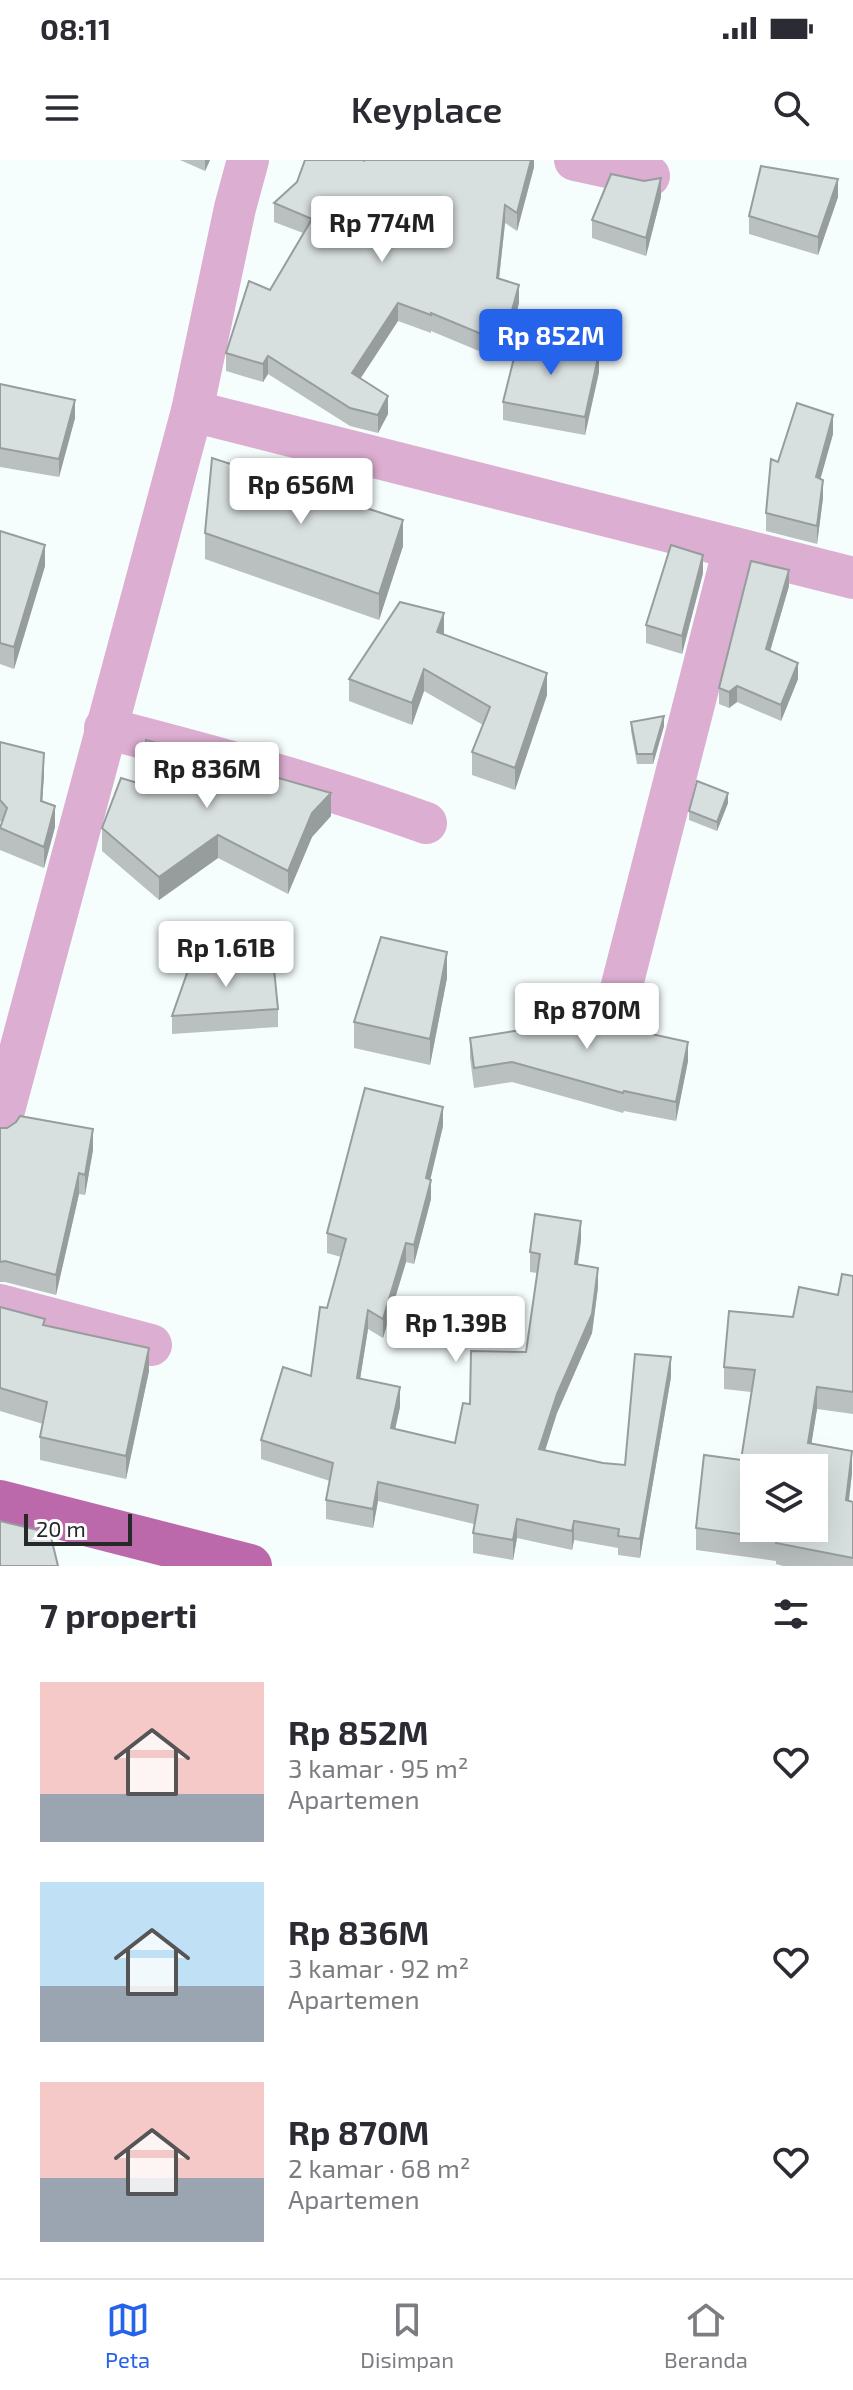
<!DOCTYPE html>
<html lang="id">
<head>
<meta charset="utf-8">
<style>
	body { margin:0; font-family:"Exo 2",sans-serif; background:#f2f2f3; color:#2b2b33; height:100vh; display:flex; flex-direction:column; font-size:30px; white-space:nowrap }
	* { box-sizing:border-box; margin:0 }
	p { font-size:26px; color:#7c7c81 }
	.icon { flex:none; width:44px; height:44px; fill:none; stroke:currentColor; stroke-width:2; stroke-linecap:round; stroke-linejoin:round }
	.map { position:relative; height:1406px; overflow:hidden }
	.details { display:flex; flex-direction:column; background:#fff; flex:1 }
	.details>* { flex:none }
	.tools { position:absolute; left:740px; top:1294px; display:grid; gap:16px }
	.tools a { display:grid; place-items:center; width:88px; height:88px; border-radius:0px; background:#fff; box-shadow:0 8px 32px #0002; font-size:40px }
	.scale { position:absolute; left:24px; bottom:20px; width:108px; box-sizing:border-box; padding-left:8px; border:4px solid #272929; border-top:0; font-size:22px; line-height:28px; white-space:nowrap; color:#272929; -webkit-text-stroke:6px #fff; paint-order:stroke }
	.price { position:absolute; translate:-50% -68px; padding:0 18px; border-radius:8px; background:#fff; color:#222; font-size:26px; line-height:52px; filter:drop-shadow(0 2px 4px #0008) }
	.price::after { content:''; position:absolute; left:50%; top:48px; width:24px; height:18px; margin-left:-12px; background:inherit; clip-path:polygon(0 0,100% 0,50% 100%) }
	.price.active { background:#2563eb; color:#fff }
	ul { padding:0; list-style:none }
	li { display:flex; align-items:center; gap:24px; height:200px; padding:0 40px }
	li span { display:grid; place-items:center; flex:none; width:224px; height:160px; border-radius:0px; color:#555 }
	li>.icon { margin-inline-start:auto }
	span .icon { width:96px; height:96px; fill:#fffc; stroke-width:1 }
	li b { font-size:34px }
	h2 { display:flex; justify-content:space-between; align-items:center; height:96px; padding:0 40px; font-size:34px }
	.status { display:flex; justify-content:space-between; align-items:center; height:56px; padding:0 40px; background:#fff; direction:ltr }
	.status svg { height:22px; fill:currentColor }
	header { display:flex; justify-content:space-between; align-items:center; height:104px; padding:0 40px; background:#fff; font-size:36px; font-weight:600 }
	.dock { display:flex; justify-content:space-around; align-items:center; height:112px; border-top:2px solid #e1e1e2; background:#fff; font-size:22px; color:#7c7c81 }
	.dock a { display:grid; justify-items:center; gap:4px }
	.dock .active { color:#2563eb }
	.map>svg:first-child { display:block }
</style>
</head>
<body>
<div class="status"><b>08:11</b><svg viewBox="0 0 49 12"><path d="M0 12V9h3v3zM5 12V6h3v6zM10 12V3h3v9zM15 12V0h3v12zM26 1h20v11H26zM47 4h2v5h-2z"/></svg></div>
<header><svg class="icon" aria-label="menu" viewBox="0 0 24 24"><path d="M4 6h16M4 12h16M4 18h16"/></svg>Keyplace<svg class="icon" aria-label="search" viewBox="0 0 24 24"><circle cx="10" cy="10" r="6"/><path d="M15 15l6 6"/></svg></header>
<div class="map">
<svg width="853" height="1406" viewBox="0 0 853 1406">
	<rect width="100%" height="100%" fill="#f6fdfd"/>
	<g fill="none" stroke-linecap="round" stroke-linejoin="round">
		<!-- minor -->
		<g stroke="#dcaed1" stroke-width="42">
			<path d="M575 0 649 16"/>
			<path d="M192 251 853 418"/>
			<path d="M105 568C213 596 321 625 426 663"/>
			<path d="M611 868 734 388"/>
			<path d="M0 965 192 251 235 48 248 0"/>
			<path d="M0 1145 151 1185"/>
		</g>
		<!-- major -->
		<path stroke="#bc69ac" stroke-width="44" d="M0 1342 250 1406"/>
	</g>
	<!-- wall -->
	<g fill="#bac0c0">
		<path d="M180 0H210L205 11Z"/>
		<path d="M534 0V7L517 71 505 63 499 119 519 143 503 201 431 171V173L398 161 361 218 388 254 378 273 350 266 268 214 263 222 226 211V193L270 130 303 73 274 62V43L297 22Z"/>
		<path d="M644 21 661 37 646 96 592 78V60Z"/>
		<path d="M838 37 818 95 749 74V56Z"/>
		<path d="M599 212 585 275 503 260V242Z"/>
		<path d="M0 224 75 258 59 317 0 307Z"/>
		<path d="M833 274 820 319 823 338 817 384 766 371V353L778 302Z"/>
		<path d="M0 371 45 406 14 509 0 504Z"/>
		<path d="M205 373 403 386 379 460 205 399Z"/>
		<path d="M703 413 682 494 646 483V465Z"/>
		<path d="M789 426 770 491 798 519 781 561 737 542 729 548 719 544V528Z"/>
		<path d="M444 474 547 535 515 630 472 615V592L483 565 424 531 412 565 349 541V519Z"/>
		<path d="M631 562 664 566 653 604H637L631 571Z"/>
		<path d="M0 582 44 614 42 641 55 667 44 708 0 690V667L2 663 0 661Z"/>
		<path d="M144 625 331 656 312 677 288 734 218 698 159 740 102 691V668Z"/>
		<path d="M728 643 717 671 689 660V651Z"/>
		<path d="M447 818 430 905 354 888V862Z"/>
		<path d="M278 849V867L172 874V856Z"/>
		<path d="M580 856 604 871 688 901 676 961 624 951 623 953 512 922 474 928 470 898V878L527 869Z"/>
		<path d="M443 966 430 1019 431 1039 414 1104 406 1102 383 1178 368 1169 360 1219 400 1247 395 1269 455 1283 470 1244 526 1192 537 1113 530 1112V1092L581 1080 578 1105 598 1127 592 1173 557 1253 545 1291 603 1303 625 1305 671 1217 640 1398 618 1395V1388L574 1380 572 1390 517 1378 513 1400 473 1393V1373L474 1364 378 1341 373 1368 326 1359V1340L330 1321 261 1299V1280L311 1216 327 1148 341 1097 327 1093V1073Z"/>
		<path d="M0 968 93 990 85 1035 79 1034 56 1135 5 1122H0Z"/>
		<path d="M853 1116V1254L817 1249 811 1284 852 1313 849 1341 853 1342V1406H783L776 1404V1401L696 1390V1368L741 1300 751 1232 724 1229V1207L793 1157 838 1135Z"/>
		<path d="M0 1147 149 1211 126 1319 40 1300V1277L43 1264 0 1251Z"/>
	</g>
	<!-- shaded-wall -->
	<g fill="#979c9c">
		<path d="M205 0H210L205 11Z"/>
		<path d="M531 0H534V7L517 71V53Z"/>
		<path d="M661 18V37L646 96V78Z"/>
		<path d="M838 19V37L818 95V77Z"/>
		<path d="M505 45V63L497 136V118Z"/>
		<path d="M519 125V143L503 201V183Z"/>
		<path d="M398 143V161L352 231V213Z"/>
		<path d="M599 193V212L585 275V257Z"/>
		<path d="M268 196V214L263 222V204Z"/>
		<path d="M388 236V254L378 273V255Z"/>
		<path d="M75 240V258L59 317V299Z"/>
		<path d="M833 255V274L816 335V317Z"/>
		<path d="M823 320V338L817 384V366Z"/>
		<path d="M403 360V386L379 460V434Z"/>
		<path d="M45 385V406L14 509V487Z"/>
		<path d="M703 395V413L682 494V476Z"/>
		<path d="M789 410V426L766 505V489Z"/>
		<path d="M444 453V475L437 472Z"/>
		<path d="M798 503V519L781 561V545Z"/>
		<path d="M424 509V531L412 565V543Z"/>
		<path d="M547 513V535L515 630V608Z"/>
		<path d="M737 526V542L729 548V532Z"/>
		<path d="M664 556V566L653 604V594Z"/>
		<path d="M44 593V614L41 662V641Z"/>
		<path d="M331 633V656L312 677 288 734V711L312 653Z"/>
		<path d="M728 633V643L717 671V662Z"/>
		<path d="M55 646V667L44 708V687Z"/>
		<path d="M218 675V698L159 740V717Z"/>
		<path d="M447 792V818L430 905V879Z"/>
		<path d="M580 841V861L576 855Z"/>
		<path d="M688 882V901L676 961V942Z"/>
		<path d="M443 947V966L426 1038V1018Z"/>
		<path d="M93 969V990L85 1035V1015Z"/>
		<path d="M79 1013V1034L56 1135V1115Z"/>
		<path d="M431 1020V1039L414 1104V1085Z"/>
		<path d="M581 1061V1080L575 1124V1104Z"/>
		<path d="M406 1083V1102L383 1178V1159Z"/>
		<path d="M598 1108V1127L592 1173 557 1253 539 1309V1289Z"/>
		<path d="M368 1150V1169L357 1238V1218Z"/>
		<path d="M149 1188V1211L126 1319V1296Z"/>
		<path d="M671 1197V1217L640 1398V1379Z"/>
		<path d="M400 1227V1247L391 1288V1268Z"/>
		<path d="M817 1227V1249L808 1305V1283Z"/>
		<path d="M852 1291V1313L846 1362V1340Z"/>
		<path d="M378 1322V1341L373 1368V1349Z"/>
		<path d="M517 1359V1378L513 1400V1380Z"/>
		<path d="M574 1361V1380L572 1390V1371Z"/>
	</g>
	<!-- building -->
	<g fill="#d8dfdf" stroke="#979c9c" stroke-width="2" fill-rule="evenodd">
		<path d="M305 0H362L365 1 363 0H531L517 53 505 45 497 118 519 125 503 183 431 153V155L398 143 352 213 388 236 378 255 350 248 268 196 263 204 226 193 249 121 270 130 312 59 274 43 297 22Z"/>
		<path d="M761 6 838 19 818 77 749 56Z"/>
		<path d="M611 14 644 21 661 18 646 78 592 60Z"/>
		<path d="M520 174 599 193 585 257 503 242Z"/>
		<path d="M0 224 75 240 59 299 0 288Z"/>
		<path d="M797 243 833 255 816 317 823 320 817 366 766 353 771 299 778 302Z"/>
		<path d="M212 298 403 360 379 434 205 373Z"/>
		<path d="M0 371 45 385 14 487 0 483Z"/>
		<path d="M671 385 703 395 682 476 646 465Z"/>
		<path d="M751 401 789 410 766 489 798 503 781 545 737 526 729 532 719 528Z"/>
		<path d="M400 442 444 453 437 472 547 513 515 608 472 592 490 547 424 509 412 543 349 519Z"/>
		<path d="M664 556 653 594H637L631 562Z"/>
		<path d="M146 580 331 633 312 653 288 711 218 675 159 717 102 668 121 618 144 625Z"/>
		<path d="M0 582 44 593 41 641 55 646 44 687 0 668 7 648 0 640Z"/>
		<path d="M697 621 728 633 717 662 689 651Z"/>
		<path d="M381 777 447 792 430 879 354 862Z"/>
		<path d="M192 799 274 809 278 849 172 856Z"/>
		<path d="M538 829 580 841 576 855 590 859 595 866 604 871H617L624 868 688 882 676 942 624 931 623 933 512 902 474 908 470 878 527 869Z"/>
		<path d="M365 928 443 947 426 1018 431 1020 414 1085 406 1083 383 1159 368 1150 357 1218 400 1227 391 1268 455 1283 463 1243 470 1244 471 1191 526 1192 540 1094 530 1092 535 1054 581 1061 575 1104 598 1108 592 1154 557 1234 539 1289 603 1303 625 1305 635 1194 671 1197 640 1379 618 1376 619 1369 574 1361 572 1371 517 1359 513 1380 473 1373 478 1345 378 1322 373 1349 326 1340 333 1303 261 1280 283 1207 311 1216 320 1147 327 1148 346 1079 327 1073Z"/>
		<path d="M20 956 93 969 85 1015 79 1013 56 1115 5 1101 0 1102V968H7L16 962Z"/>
		<path d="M842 1114 853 1116V1232L817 1227 808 1283 852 1291 846 1340 853 1342V1398L776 1383V1379L696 1368 704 1295 741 1300 755 1210 724 1207 729 1151 793 1157 799 1127 838 1135ZM754 1308H814V1368H754Z"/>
		<path d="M0 1147 45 1159 43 1165 149 1188 126 1296 40 1277 47 1242 0 1228Z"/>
		<path d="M0 1361 50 1373 58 1406H0Z"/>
	</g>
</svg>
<div class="tools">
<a><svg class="icon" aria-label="layers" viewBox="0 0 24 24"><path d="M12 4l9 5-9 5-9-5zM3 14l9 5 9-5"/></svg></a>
</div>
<div class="scale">20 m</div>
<b class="price" style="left:382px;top:104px">Rp 774M</b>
<b class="price active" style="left:551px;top:217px">Rp 852M</b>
<b class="price" style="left:301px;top:366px">Rp 656M</b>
<b class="price" style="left:207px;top:650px">Rp 836M</b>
<b class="price" style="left:226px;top:829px">Rp 1.61B</b>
<b class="price" style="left:587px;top:891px">Rp 870M</b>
<b class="price" style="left:456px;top:1204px">Rp 1.39B</b>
</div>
<section class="details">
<h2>7 properti<svg class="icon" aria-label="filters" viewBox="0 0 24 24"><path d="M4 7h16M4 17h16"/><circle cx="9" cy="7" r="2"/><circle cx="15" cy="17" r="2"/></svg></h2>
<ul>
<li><span style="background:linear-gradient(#f6c9c9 70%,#9aa5b1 0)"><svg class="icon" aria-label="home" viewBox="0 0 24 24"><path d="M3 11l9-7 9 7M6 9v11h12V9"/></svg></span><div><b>Rp 852M</b><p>3 kamar · 95 m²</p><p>Apartemen</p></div><svg class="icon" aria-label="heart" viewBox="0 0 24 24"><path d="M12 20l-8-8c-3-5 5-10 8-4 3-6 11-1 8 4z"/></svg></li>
<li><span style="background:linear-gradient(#bfe0f5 65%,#9aa5b1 0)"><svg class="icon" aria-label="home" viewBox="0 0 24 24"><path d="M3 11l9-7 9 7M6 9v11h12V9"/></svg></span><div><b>Rp 836M</b><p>3 kamar · 92 m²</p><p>Apartemen</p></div><svg class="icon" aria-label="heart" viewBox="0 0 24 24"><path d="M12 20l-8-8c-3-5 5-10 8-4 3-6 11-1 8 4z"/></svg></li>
<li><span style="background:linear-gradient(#f6c9c9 60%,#9aa5b1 0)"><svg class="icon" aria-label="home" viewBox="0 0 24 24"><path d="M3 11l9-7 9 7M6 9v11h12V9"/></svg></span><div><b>Rp 870M</b><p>2 kamar · 68 m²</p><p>Apartemen</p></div><svg class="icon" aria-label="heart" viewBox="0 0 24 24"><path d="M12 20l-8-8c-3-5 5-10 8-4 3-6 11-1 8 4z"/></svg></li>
</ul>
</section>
<nav class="dock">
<a class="active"><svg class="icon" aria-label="map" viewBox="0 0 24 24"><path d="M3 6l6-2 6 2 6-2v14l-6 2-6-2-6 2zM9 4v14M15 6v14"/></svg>Peta</a>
<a><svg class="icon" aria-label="saved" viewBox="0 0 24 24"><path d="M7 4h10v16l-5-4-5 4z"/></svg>Disimpan</a>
<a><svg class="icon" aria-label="home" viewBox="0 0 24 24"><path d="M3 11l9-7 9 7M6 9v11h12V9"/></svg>Beranda</a>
</nav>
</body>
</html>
